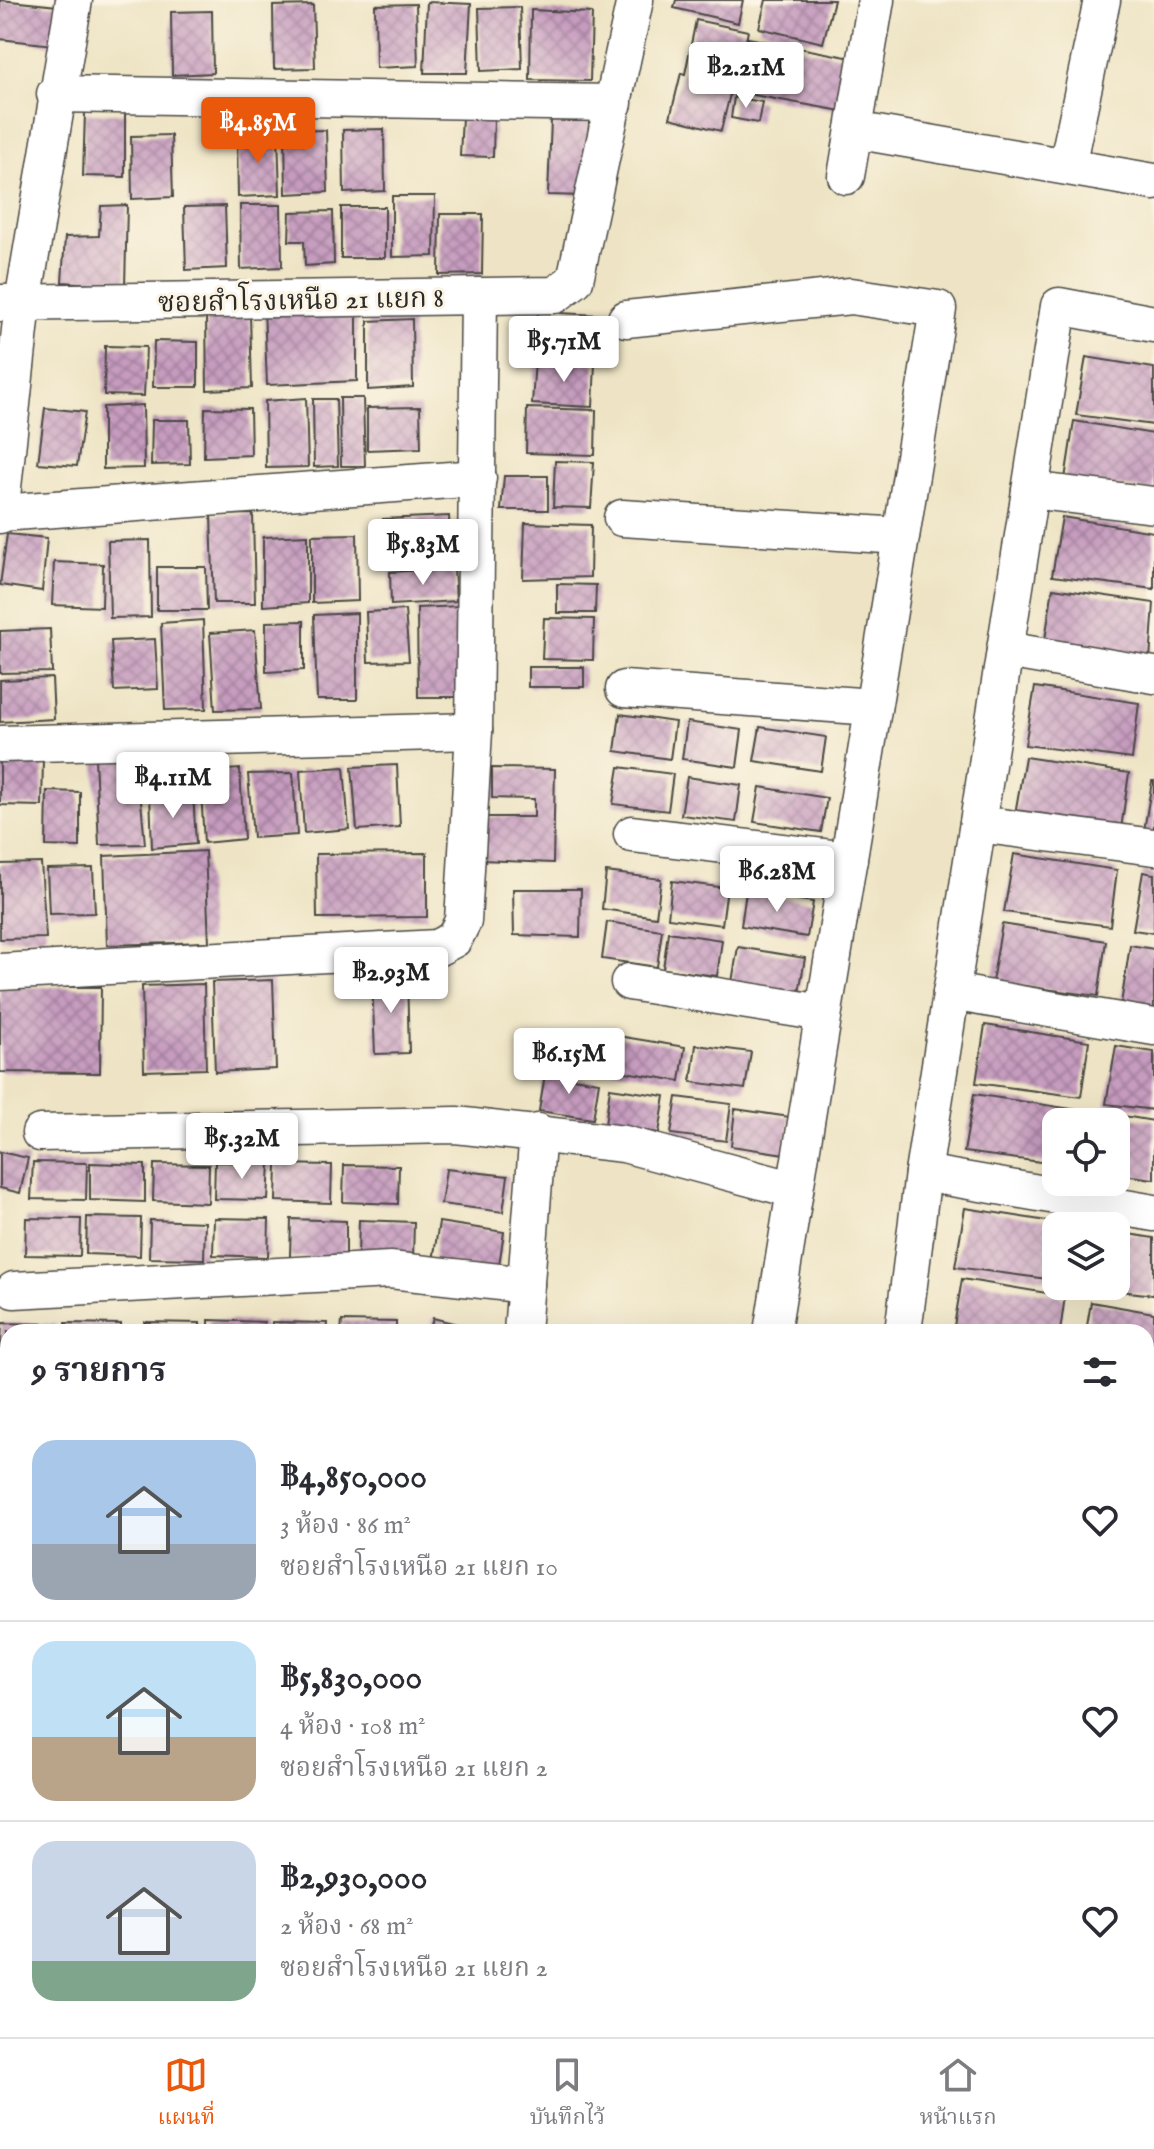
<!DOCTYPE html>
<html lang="th">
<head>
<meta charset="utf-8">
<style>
	body { margin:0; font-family:"IM FELL English","Noto Serif Thai",serif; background:#f7f7f7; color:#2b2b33; height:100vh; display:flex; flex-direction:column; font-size:30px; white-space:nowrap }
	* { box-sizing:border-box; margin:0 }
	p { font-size:26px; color:#7c7c81 }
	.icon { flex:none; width:44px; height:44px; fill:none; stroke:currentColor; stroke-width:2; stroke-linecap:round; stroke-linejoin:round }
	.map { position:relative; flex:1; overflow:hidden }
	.panel { position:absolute; left:0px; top:1324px; width:1154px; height:714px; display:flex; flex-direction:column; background:#fff; border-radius:24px 24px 0 0; box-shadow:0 8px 32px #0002 }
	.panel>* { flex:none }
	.buttons { position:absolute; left:1042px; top:1108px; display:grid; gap:16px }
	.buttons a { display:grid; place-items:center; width:88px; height:88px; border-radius:16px; background:#fff; box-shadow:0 8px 32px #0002; font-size:40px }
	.price { position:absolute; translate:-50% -68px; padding:0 18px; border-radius:8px; background:#fff; color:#222; font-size:26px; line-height:52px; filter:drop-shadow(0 2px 4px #0008) }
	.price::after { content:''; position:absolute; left:50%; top:48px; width:24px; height:18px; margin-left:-12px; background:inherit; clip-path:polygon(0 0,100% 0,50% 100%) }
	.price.active { background:#ea580c; color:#fff }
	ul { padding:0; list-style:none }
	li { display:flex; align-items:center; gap:24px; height:200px; padding:0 32px }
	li+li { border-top:2px solid #e1e1e2 }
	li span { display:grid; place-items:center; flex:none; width:224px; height:160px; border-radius:24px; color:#555 }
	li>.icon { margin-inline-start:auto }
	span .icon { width:96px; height:96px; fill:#fffc; stroke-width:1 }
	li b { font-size:34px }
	h2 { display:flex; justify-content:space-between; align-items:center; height:96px; padding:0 32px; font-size:34px }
	.tab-bar { display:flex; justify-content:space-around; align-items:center; height:112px; border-top:2px solid #e1e1e2; background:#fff; font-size:22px; color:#7c7c81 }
	.tab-bar a { display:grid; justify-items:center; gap:4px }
	.tab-bar .active { color:#ea580c }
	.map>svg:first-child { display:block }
</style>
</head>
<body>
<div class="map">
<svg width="1154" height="2037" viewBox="0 0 1154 2037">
	<defs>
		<pattern id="building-cross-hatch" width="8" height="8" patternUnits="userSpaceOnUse" patternTransform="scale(2)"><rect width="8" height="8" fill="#c69bbf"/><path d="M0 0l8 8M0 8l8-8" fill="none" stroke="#a17f9b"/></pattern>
	</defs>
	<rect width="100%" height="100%" fill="#fcf5e5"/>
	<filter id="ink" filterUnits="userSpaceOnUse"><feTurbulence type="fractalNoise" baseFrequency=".0125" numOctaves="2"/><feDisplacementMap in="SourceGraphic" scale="16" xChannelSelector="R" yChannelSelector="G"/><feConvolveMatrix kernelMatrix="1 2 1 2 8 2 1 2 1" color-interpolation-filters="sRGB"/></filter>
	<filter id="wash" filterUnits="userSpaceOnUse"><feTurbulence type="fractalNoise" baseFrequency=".006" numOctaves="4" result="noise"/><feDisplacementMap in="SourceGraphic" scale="32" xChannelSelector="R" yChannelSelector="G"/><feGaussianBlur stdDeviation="1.8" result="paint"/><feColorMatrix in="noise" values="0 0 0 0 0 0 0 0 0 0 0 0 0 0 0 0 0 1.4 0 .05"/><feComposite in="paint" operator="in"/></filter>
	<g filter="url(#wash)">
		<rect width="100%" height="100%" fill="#eee4c5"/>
		<g id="blocks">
			<!-- building -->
			<g fill="url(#building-cross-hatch)">
				<path d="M0 0 57 6 53 45 0 39Z"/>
				<path d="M676 0H743L738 23 674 8Z"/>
				<path d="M766 0H834L823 43 759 28Z"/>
				<path d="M427 2 471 4 467 73H424Z"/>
				<path d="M416 4 418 66 376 68 375 5Z"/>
				<path d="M313 5 315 68 274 69 273 6Z"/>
				<path d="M520 7 522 69 481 71 479 8Z"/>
				<path d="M531 10 592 13 590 81 530 80Z"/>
				<path d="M212 11 213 73 172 75 171 12Z"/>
				<path d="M696 20 748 31 737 84 694 75 732 86 721 131 670 118 681 73 685 74Z"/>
				<path d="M748 38 857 59 847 112 737 92Z"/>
				<path d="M734 97 762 102 758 123 731 118Z"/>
				<path d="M85 113H125V177L83 176Z"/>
				<path d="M462 117 494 118 493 157 460 156Z"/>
				<path d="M551 120 589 121 586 196 548 195Z"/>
				<path d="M384 129 385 191 344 193 343 130Z"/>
				<path d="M326 130 328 192 286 194 285 131Z"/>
				<path d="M278 133 280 195 238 197 237 134Z"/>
				<path d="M171 135 173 197 132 199 131 136Z"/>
				<path d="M392 196H435L434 256 392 257Z"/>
				<path d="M127 205 125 286 62 282 65 237 99 236 101 206Z"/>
				<path d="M240 205H281L282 267 241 269Z"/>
				<path d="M225 206 227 268 186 270 184 207Z"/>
				<rect x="341" y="207" width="44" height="51"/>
				<path d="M333 211 334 264 305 266 304 241H289L290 212Z"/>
				<path d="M440 214H483L482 274 439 275Z"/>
				<path d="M357 306V381L267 385 264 308Z"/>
				<path d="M538 312 599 315 597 359 536 356Z"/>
				<path d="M250 315 252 388 207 390 206 316Z"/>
				<path d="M412 319 413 387 368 390V321Z"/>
				<path d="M154 341 198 342V387H153Z"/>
				<path d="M105 346 146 347 144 396 104 395Z"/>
				<path d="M1086 357 1154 368V425L1076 415Z"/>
				<path d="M535 360 595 363 593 407 532 404Z"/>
				<path d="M306 398 308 467 266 468 265 401Z"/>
				<path d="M340 398H363L365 466H341Z"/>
				<path d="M313 399H336L338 466 314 467Z"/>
				<path d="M143 405 144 468 103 469V407Z"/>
				<path d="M420 407 421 448 367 450V408Z"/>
				<path d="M45 408 85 412 77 466 38 463Z"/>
				<path d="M205 408 250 409 251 455 204 457Z"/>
				<path d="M527 408 596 410 595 455 526 453Z"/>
				<path d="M152 420H189L190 464 151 465Z"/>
				<path d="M1074 421 1154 434V491L1065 479Z"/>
				<path d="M555 461 594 462 591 508 553 507Z"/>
				<path d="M504 476H548V510H501Z"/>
				<path d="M253 514 255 603H214L211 515Z"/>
				<path d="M449 516 451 560 384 563 383 519Z"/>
				<path d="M1062 517 1154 532V589L1052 576Z"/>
				<path d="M525 523 591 525 590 577 523 579Z"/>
				<path d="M7 534 47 538 42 591 0 585Z"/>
				<path d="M357 534 358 601 312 603V535Z"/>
				<path d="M308 535V603L263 606V537Z"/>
				<path d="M150 540 151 617 110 618 108 541Z"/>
				<path d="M54 562 103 564 102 607 52 605Z"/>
				<path d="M157 567H206L207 610H157Z"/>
				<path d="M454 568 456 601 391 605 390 572Z"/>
				<path d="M557 584 596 585 595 613H557Z"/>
				<path d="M1053 588 1154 603 1150 660 1044 646Z"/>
				<path d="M461 606 462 697H418L417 608Z"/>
				<path d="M405 610 409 661 368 662 366 612Z"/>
				<path d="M357 613V700H317L314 615Z"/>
				<path d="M544 618 594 619 593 660 542 659Z"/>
				<path d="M203 620 206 709 165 710 161 623Z"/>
				<path d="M304 621V670L266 672V622Z"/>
				<path d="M50 629 52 672 0 673V631Z"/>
				<path d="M255 630 261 709 215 710 210 633Z"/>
				<path d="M155 639 158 689 114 691 111 641Z"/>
				<rect x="528" y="667" width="56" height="20"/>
				<path d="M52 678 54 719 0 722V680Z"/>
				<path d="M1035 687 1139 703 1132 759 1025 745Z"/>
				<path d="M620 714 675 722 670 759 615 751Z"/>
				<path d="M687 722 742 730 737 767 682 759Z"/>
				<path d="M760 727 826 737 821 771 754 761Z"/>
				<path d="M1025 757 1129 773 1121 829 1015 814Z"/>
				<path d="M0 758H43L42 806 0 805Z"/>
				<path d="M95 758H137L145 844 99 845Z"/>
				<path d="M397 765 400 827 357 830 352 767Z"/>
				<path d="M344 767 349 829 304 833 300 770Z"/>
				<path d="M619 767 673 774 668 811 613 804Z"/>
				<path d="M492 768 555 769 553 863 481 860 485 817H534V799L492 798Z"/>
				<path d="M240 769 244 839 204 843 200 772Z"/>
				<path d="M293 773 297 835 253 838 248 774Z"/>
				<path d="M687 777 741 785 736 822 681 815Z"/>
				<path d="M1152 781H1154V833L1144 831Z"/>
				<path d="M760 787 827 798 821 832 754 822Z"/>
				<path d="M47 791 80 792V847L46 846Z"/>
				<path d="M193 793 196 844 152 848 150 794Z"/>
				<path d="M205 851 209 942 107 945 104 856Z"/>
				<path d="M427 853V917L317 918 316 854Z"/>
				<path d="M1014 854 1117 870 1110 926 1004 912Z"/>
				<path d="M41 863 46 938 0 939V864Z"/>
				<path d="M93 868 95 913 49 914 47 869Z"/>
				<path d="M606 872 661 879 656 917 602 909Z"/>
				<path d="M1143 872 1154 874V933L1133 930Z"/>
				<path d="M672 881 727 888 722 925 668 918Z"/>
				<path d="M513 889H581L580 937 514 935Z"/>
				<path d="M746 892 813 902 807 937 741 926Z"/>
				<path d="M607 922 662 930 657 967 602 959Z"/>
				<path d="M1002 924 1106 941 1098 996 992 982Z"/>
				<path d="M668 932 722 940 717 976 663 969Z"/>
				<path d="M1130 945 1154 949V1009L1121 1004Z"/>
				<path d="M738 947 805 958 799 993 732 982Z"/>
				<path d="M407 977 409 1053 375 1054 372 978Z"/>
				<path d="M273 980 276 1069 215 1072 212 982Z"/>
				<path d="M204 984 206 1069 144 1071 142 986Z"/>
				<path d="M0 987H101L100 1073 0 1072Z"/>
				<path d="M985 1025 1089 1041 1081 1097 976 1083Z"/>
				<path d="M618 1036 685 1047 680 1081 613 1070Z"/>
				<path d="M696 1045 751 1052 745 1089 691 1082Z"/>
				<path d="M1116 1046 1154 1052V1110L1106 1104Z"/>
				<path d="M545 1074 599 1082 593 1119 539 1111Z"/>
				<path d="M610 1088 665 1096 659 1133 605 1125Z"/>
				<path d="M974 1094 1078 1110 1076 1122H1056V1164L964 1152Z"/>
				<path d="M677 1097 731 1104 726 1141 671 1134Z"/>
				<path d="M735 1109 790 1117 785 1154 731 1146Z"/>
				<path d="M1106 1113 1154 1121V1179L1116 1174V1122H1105Z"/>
				<path d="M0 1152 28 1158 20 1193 0 1188Z"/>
				<path d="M33 1162 87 1163 86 1200 31 1199Z"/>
				<path d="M215 1162 270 1163 268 1200 214 1199Z"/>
				<path d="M90 1163 145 1165V1202L90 1200Z"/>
				<path d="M154 1164 209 1165 208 1203 153 1201Z"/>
				<path d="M277 1164 332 1165 331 1203 276 1201Z"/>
				<path d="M344 1165 399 1166 398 1204 343 1202Z"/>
				<path d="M446 1169 508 1176 503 1212 441 1204Z"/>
				<path d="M965 1208 1066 1224 1056 1226V1280L955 1267Z"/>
				<path d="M87 1217 141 1218 140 1256 86 1254Z"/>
				<path d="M26 1218 81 1219 80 1256 25 1255Z"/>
				<path d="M214 1218 269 1219 268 1257 213 1255Z"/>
				<path d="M291 1219 346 1221V1258L290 1257Z"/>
				<path d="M150 1220 205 1222 204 1259 149 1258Z"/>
				<path d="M359 1220 414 1222 413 1259 358 1258Z"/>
				<path d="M439 1222 504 1232 498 1272 433 1261Z"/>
				<path d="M1116 1232 1154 1238V1295L1096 1288 1116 1286Z"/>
				<path d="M962 1279 1065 1296 1060 1332H953Z"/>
				<path d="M1091 1302 1154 1313V1370L1146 1369V1332H1086Z"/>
				<path d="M433 1318 484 1331V1332H429Z"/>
				<path d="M209 1320 264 1322V1332H209Z"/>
				<path d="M342 1321 396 1322V1332H341Z"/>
				<path d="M145 1322 200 1323V1332H145Z"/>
				<path d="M272 1322 327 1323 326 1332H271Z"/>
				<path d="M2 1323 56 1324V1332H8V1360H0Z"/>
				<path d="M66 1323 121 1324V1332H66Z"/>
				<rect x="0" y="1377" width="8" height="38"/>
				<path d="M1146 1418 1154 1419V1503L1148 1543Z"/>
				<rect x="0" y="1478" width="8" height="37"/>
				<path d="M0 1539 8 1541 5 1581 0 1580Z"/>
				<path d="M1149 1885 1154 1886V1925L1146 1923Z"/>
				<path d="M8 1925V2030H49L48 2037H0V1953Z"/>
				<path d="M290 2030H352L351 2037H289Z"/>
				<path d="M360 2030H423L421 2037H359Z"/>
				<path d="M436 2030H447L476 2037H434Z"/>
				<path d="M541 2030H571L569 2037Z"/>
				<path d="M909 2030H970L969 2037H943Z"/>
				<path d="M992 2030H1075L1074 2037H991Z"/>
			</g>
		</g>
	</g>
	<g filter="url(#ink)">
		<use href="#blocks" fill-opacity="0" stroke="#484742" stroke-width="2"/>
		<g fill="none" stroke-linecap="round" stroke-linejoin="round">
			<!-- minor casing -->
			<g stroke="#484742" stroke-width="39">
				<g id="minor">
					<path d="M55 94 614 103"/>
					<path d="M854 130 1154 182"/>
					<path d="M1067 166 1102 0"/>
					<path d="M846 176 876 0"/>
					<path d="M0 303 555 295 575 280 635 0"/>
					<path d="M626 319 851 296 938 309 772 1332"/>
					<path d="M1030 490 1154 505"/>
					<path d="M0 513 478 478"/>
					<path d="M0 515 23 302 74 0"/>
					<path d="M622 518 901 536"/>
					<path d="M1005 650 1154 675"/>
					<path d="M624 689 873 707"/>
					<path d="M0 744 474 731"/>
					<path d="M978 824 1154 847"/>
					<path d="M632 834 849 860"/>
					<path d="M0 972 437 948 454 939 463 921 474 731 479 296"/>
					<path d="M629 982 823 1013"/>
					<path d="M951 992 1154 1027"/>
					<path d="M40 1133 456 1125 624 1144 795 1190"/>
					<path d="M923 1173 1154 1213"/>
					<path d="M14 1290 390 1270 526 1285"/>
					<path d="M522 1332 538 1132"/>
					<path d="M903 1332 923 1173 1059 306 1154 324"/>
					<path d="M1146 1392 1154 1393"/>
					<path d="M0 1451H8"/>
					<path d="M1146 1580 1154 1581"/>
					<path d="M0 1680 8 1648"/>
					<path d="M95 2037 96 2030"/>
					<path d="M225 2037 227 2030"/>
					<path d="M660 2037 661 2030"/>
					<path d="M787 2037 788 2030"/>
				</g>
			</g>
			<!-- minor -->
			<use href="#minor" stroke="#fff" stroke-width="36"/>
		</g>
	</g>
	<g text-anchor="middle" stroke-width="6" stroke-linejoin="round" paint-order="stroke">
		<!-- street labels -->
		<g font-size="28" fill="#2b2b2b" stroke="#fcf5e5">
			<text transform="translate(301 299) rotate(-1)" y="10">ซอยสำโรงเหนือ 21 แยก 8</text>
		</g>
	</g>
</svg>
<div class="buttons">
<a><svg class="icon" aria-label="locate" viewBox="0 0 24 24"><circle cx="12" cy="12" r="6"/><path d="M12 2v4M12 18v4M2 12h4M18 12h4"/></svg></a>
<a><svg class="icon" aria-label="layers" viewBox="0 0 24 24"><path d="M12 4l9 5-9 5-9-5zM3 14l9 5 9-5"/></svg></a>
</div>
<b class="price" style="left:746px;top:110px">฿2.21M</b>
<b class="price active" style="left:258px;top:165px">฿4.85M</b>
<b class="price" style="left:564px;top:384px">฿5.71M</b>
<b class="price" style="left:423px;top:587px">฿5.83M</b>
<b class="price" style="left:173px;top:820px">฿4.11M</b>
<b class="price" style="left:777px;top:914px">฿6.28M</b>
<b class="price" style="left:391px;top:1015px">฿2.93M</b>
<b class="price" style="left:569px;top:1096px">฿6.15M</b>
<b class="price" style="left:242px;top:1181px">฿5.32M</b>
<section class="panel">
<h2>9 รายการ<svg class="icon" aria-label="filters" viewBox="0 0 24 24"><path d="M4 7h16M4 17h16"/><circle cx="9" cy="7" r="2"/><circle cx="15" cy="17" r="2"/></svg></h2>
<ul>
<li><span style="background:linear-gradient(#a9c7e8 65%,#9aa5b1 0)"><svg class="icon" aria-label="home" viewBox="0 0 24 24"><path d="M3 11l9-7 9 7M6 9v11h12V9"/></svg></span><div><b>฿4,850,000</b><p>3 ห้อง · 86 m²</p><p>ซอยสำโรงเหนือ 21 แยก 10</p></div><svg class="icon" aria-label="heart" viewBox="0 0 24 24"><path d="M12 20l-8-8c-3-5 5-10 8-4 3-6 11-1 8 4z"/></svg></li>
<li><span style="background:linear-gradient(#bfe0f5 60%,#b9a48a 0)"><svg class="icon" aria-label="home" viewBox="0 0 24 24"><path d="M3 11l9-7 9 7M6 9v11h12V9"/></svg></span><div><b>฿5,830,000</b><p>4 ห้อง · 108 m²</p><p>ซอยสำโรงเหนือ 21 แยก 2</p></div><svg class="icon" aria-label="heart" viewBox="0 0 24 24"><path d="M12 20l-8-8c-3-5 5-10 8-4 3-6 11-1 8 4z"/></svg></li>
<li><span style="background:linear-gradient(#c9d6e8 75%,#7fa58c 0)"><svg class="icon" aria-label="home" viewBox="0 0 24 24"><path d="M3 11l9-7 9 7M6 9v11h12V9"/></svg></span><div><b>฿2,930,000</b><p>2 ห้อง · 68 m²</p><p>ซอยสำโรงเหนือ 21 แยก 2</p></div><svg class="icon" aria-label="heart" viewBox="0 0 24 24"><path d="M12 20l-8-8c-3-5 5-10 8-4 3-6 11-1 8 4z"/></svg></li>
</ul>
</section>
</div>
<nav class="tab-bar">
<a class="active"><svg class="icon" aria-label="map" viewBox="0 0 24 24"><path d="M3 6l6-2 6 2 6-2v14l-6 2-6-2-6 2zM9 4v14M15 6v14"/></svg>แผนที่</a>
<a><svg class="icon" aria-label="saved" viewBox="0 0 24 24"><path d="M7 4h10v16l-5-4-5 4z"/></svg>บันทึกไว้</a>
<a><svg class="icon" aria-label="home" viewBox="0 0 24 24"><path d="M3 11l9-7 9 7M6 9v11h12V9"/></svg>หน้าแรก</a>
</nav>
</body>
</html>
